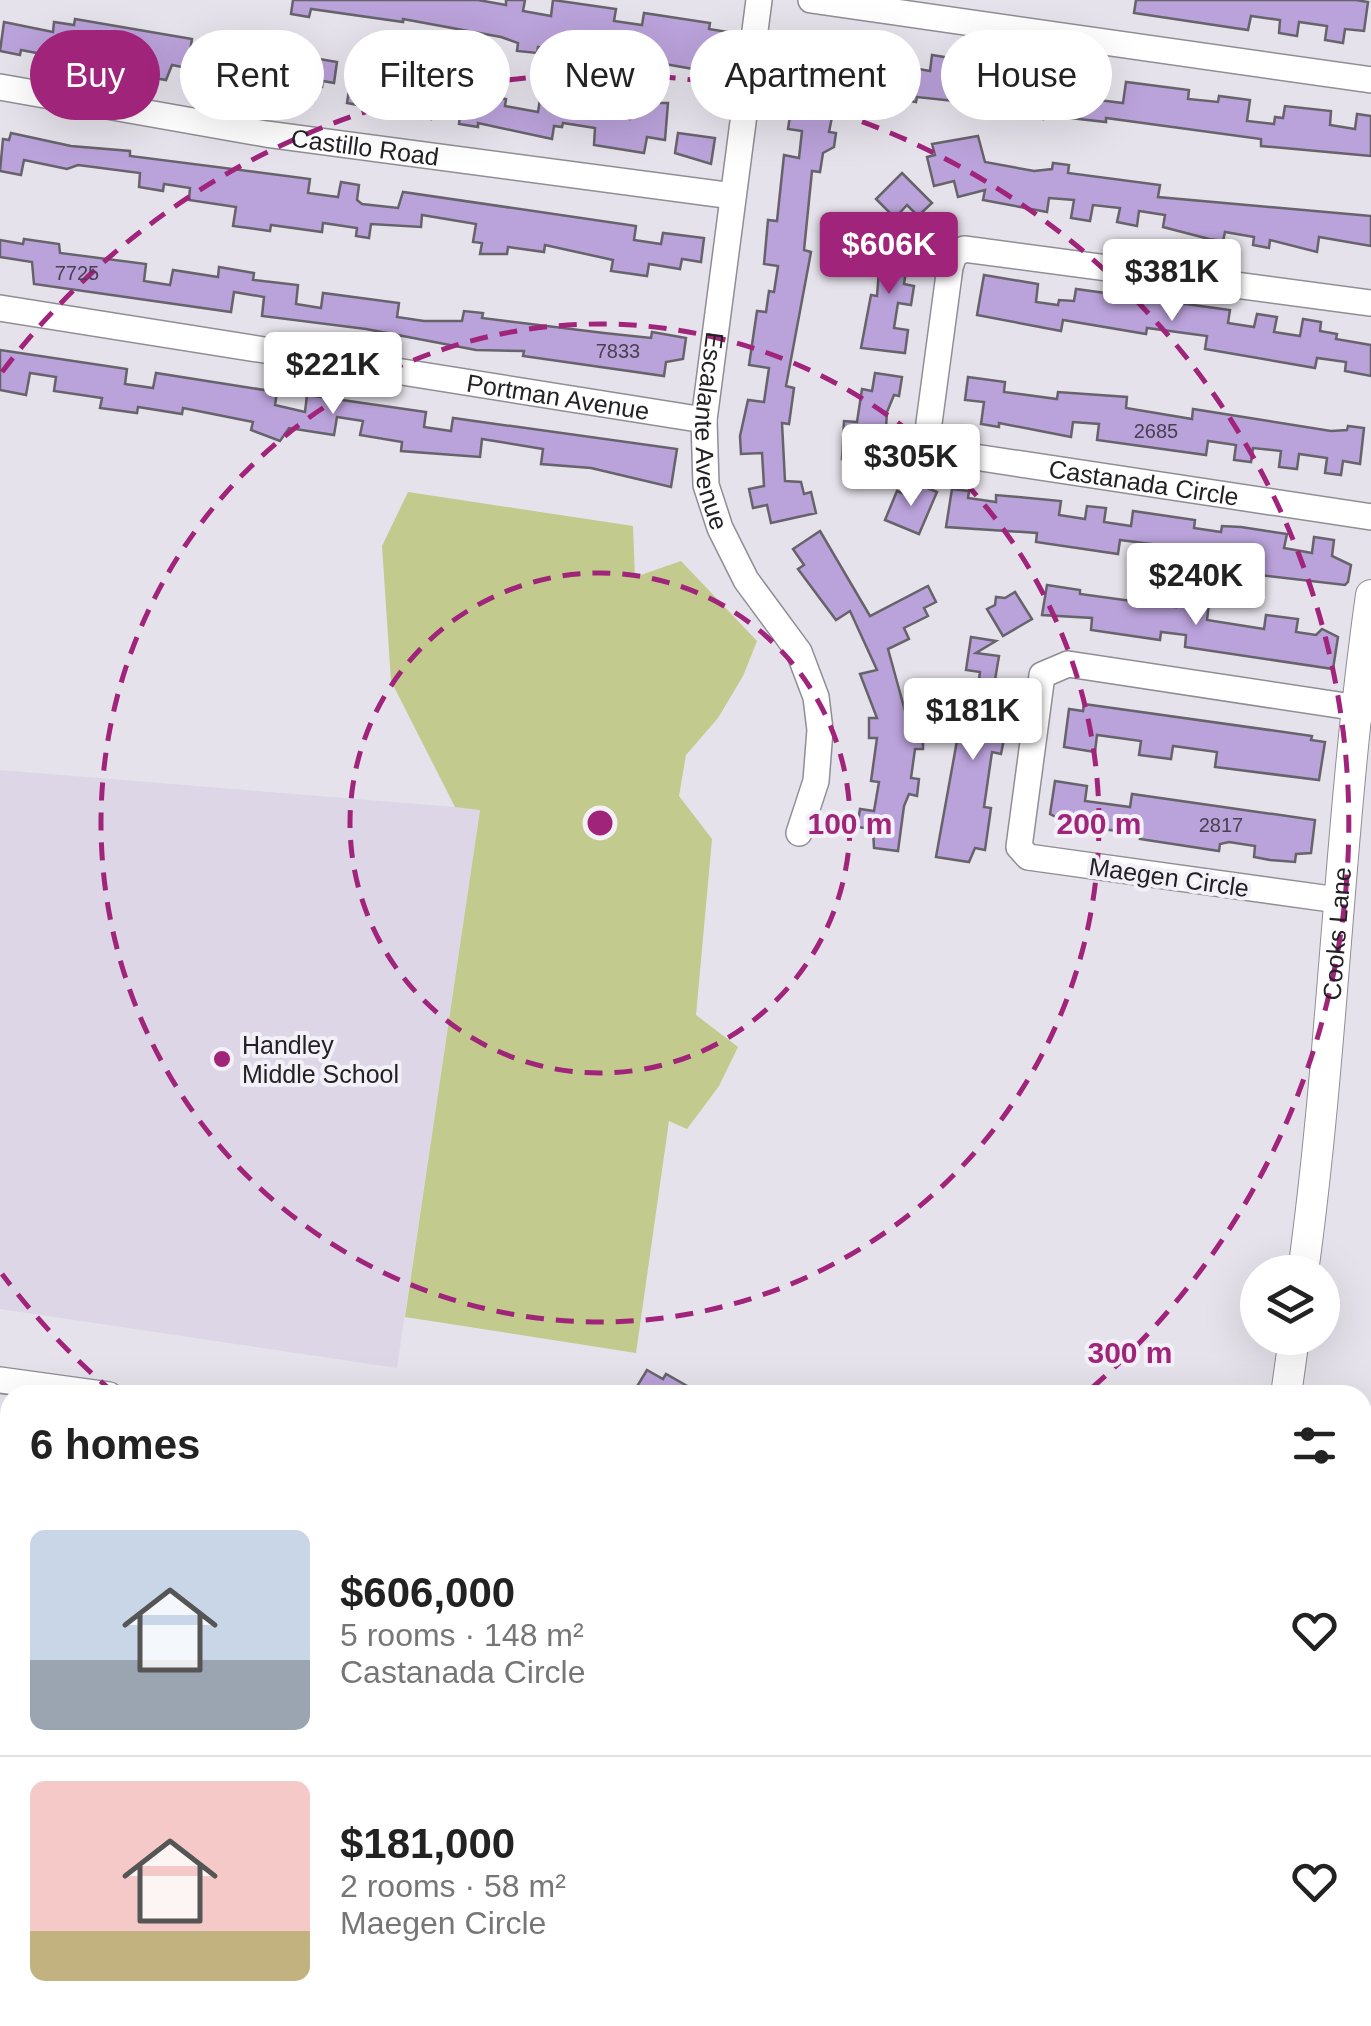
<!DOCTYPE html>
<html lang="en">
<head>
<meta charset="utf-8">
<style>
	body { margin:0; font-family:Arial,sans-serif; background:#f2f2f2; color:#222; height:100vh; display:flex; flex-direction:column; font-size:38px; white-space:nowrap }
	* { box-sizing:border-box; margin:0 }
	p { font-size:32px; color:#767676 }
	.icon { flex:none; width:55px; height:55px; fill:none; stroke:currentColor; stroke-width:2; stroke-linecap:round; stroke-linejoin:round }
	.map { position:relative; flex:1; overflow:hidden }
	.sheet { position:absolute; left:0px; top:1385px; width:1372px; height:642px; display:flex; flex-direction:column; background:#fff; border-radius:30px 30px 0 0; box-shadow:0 10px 40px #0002 }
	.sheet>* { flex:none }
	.top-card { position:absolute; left:30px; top:30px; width:1312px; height:90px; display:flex; gap:20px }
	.fabs { position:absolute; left:1240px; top:1255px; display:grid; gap:20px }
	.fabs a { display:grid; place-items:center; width:100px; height:100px; border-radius:50%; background:#fff; box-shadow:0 10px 40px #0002; font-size:50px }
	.price { position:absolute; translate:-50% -85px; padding:0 22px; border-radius:10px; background:#fff; color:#222; font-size:32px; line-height:65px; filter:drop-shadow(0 2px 5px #0008) }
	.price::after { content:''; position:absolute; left:50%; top:60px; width:30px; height:22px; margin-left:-15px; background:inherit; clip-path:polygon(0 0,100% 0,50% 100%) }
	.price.current { background:#a0247a; color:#fff }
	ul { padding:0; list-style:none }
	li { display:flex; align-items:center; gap:30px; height:250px; padding:0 30px }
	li+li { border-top:2px solid #e0e0e0 }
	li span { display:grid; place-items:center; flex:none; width:280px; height:200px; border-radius:15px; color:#555 }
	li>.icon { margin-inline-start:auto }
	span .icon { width:120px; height:120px; fill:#fffc; stroke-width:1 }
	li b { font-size:42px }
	h2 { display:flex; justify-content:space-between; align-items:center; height:120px; padding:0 30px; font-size:42px }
	.chip { padding:0 35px; border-radius:45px; background:#fff; box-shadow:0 10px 40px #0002; font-size:35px; line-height:90px }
	.chip.current { background:#a0247a; color:#fff }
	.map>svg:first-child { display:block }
</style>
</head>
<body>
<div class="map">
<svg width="1371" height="2026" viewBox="0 0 1371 2026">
	<rect width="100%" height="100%" fill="#e6e2eb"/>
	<!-- built -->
	<path fill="#ddd6e6" d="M0 770 480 809 397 1368 0 1309Z"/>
	<!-- green -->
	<path fill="#c2ca8d" d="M408 492 633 526 635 577 681 561 757 641 743 676 718 718 686 755 679 796 712 839 696 1015 738 1047 719 1086 687 1129 669 1121 636 1353 405 1317 480 810 455 807 391 681 382 546Z"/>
	<!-- building -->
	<g fill="#baa2da" stroke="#66636a" stroke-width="2.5">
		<path d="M293 0H478L506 5V0H525L523 11 551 16 553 0 616 9 614 21 642 25 644 13 710 23 709 29 728 32 722 74 573 48 572 52 538 47 537 53 517 51 518 43 501 37 403 19V22L311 9 309 17 291 14Z"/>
		<path d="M1136 0H1356L1368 2 1364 31 1345 29 1343 43 1325 40 1327 26 1299 22 1297 36 1279 33 1280 20 1251 16 1248 30 1134 13Z"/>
		<path d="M75 19 192 39 187 68 172 65 166 80 148 77 150 63 120 58 118 74 46 60 47 55 21 50 20 55 0 51 4 22 53 32 54 22 74 25Z"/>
		<path d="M816 39 861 44 859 59 889 63 891 52 903 54 902 66 930 71 932 55 999 66 997 74 1026 78 1028 68 1048 71 1047 78 1074 82V75L1095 77 1093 93H1099L1098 100 1123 103 1126 82 1189 90 1188 99 1218 102 1219 96 1250 100 1247 121 1274 124 1275 117 1283 118 1285 106 1331 111 1330 125 1355 129 1357 114 1371 116V156L1261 146V139L1106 118V122L1070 118 1044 110 1043 119 1010 113 1009 118 989 114 990 107 964 102 917 97 916 102 870 94V100L849 97 850 86 839 82 791 75 795 43 814 46Z"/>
		<path d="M302 56 337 62 334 83 323 81 322 87H316L314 101 295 98 296 92 271 89 270 94 198 83 201 63 231 67 232 61 300 69Z"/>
		<path d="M447 79 483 84 482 95 506 99 505 106 538 112 542 87 577 92 578 107 630 119 633 103H668L665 140 647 137 644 153 594 145 595 128 563 123 562 127 554 126 552 139 478 123V127L459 124 460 116 432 112 431 119 347 103 350 84 396 86 397 80 445 91Z"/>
		<path d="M791 110 832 117 829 132 836 133 834 147 823 153 820 172 812 171 804 250 811 252 786 386 794 388 789 424 782 423 785 481 801 482 804 494 811 492 816 513 771 523 767 505 753 508 749 489 764 486 762 453 741 454 740 436 748 400 764 402 769 368 749 365 757 311 766 312 769 291 774 292 778 266 764 264 768 220 777 221 784 155 799 158 802 131 788 129Z"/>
		<path d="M11 133 71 146 130 151V156L310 179 308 193 338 197 341 182 359 185 357 200 362 204 398 208 403 192 636 226 634 240 661 244 663 233 704 238 701 262 682 259 680 269 649 264 647 276 611 271 613 260 545 245 544 252 508 247 507 254H480L482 243 473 242 476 224 422 215 421 227 371 224 369 238 356 236 357 228 323 223 322 232 271 225 270 231 233 226 236 207 189 200 190 188 164 184 163 191 139 187 140 173 78 165 67 169 24 160 21 175 0 171 3 139 9 140Z"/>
		<path d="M678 133 715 138 711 164 675 153Z"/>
		<path d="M978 136 985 162 1034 171 1052 169 1053 163 1069 165 1068 173 1160 185 1158 197 1371 216V246L1319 237 1317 252 1270 240 1269 248 1253 245 1254 237 1225 232 1223 241 1209 239 1163 227 1165 215 1139 211 1137 226 1117 222 1120 208 1093 205 1090 221 1071 218 1074 200 1049 198 1047 212 983 200 985 190 958 197 954 181 934 186 927 157 935 155 932 144Z"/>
		<path d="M902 173 932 203 918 216 907 205 895 218 876 199Z"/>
		<path d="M882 233 911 237 904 284 914 286 911 305 898 303 894 328 908 330 905 353 861 348 871 295 877 296Z"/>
		<path d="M24 239 59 244 60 253 146 264 144 281 170 285 173 270 218 277 219 267 254 273 253 280 298 285 296 304 321 308 323 293 399 303 397 317 424 321H462L464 311 483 313 482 318 604 333 651 338 652 332 686 338 683 359 666 362 664 376 523 356 524 351 476 350 366 329 262 316 264 297 234 292 231 312 34 284 32 262 0 257V240L23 244Z"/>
		<path d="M984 275 1038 284 1036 302 1058 305 1059 300 1074 301 1076 289 1230 310 1228 323 1254 327 1257 314 1277 317 1274 332 1300 336 1303 319 1321 322 1320 331 1337 334 1336 339 1371 345V376L1345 371 1346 362 1317 358 1315 368 1205 349 1207 336 1147 328 1146 334 1063 320 1061 331 977 315Z"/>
		<path d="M0 350 127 369 125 384 153 388 156 373 277 392 275 405 305 412 307 395 426 412 424 427 451 431 453 418 677 449 671 487 591 468 541 464 543 449 482 439 480 457 401 451 402 442 360 435 363 421 337 417 334 435 289 428 280 441 251 430 253 422 183 408 182 414 138 407 137 413 100 408 102 398 54 391 56 377 30 373 26 395 0 390Z"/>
		<path d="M875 373 902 377 899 396 894 395 887 412 885 443 871 442 866 460 842 459 844 421 857 422 862 389 872 391Z"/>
		<path d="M968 377 1005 382 1004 392 1057 399 1058 392 1127 397 1126 408 1192 419 1193 409 1331 431 1347 430 1348 426 1364 428 1360 464 1343 461 1341 475 1325 473 1327 458 1299 454 1297 469 1279 467 1281 451 1253 448 1251 462 1234 460 1236 445 1208 441 1206 455 1097 440 1099 424 1073 422 1071 437 999 423V427L981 424 984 402 965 400Z"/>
		<path d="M920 485 937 492 919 534 885 520 897 491 914 498Z"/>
		<path d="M952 489 969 491 968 498 996 502V495L1061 501 1059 515 1085 519 1087 506 1106 508 1104 522 1131 526 1133 511 1195 520 1194 528 1221 532 1222 526 1241 527 1287 534 1284 548 1312 553 1314 537 1334 540 1332 556 1351 565 1348 582 1345 585 1260 575 1262 565 1172 557 1174 547 1120 540 1118 554 1036 542 1037 533 946 527Z"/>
		<path d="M820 531 870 616 928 586 936 602 924 608 928 616 904 628 909 639 888 649 907 718H914L915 735H923V749H915L911 778 919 779 917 796 909 794 904 806 898 851 874 848 873 829 857 827 860 809 874 811 879 782 871 781 877 738H869V718H877L860 674 877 670 850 611 836 620 798 569 804 565 793 549Z"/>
		<path d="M1047 585 1080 590V594L1176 607 1177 599 1209 603 1207 620 1264 629 1266 615 1298 619 1296 632 1316 635 1322 629 1338 637 1333 669 1185 647 1186 635 1161 632 1160 640 1091 630 1092 618 1042 615Z"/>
		<path d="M1015 592 1032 619 1003 636 987 609 995 605 996 597 1005 598Z"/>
		<path d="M971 637 996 641 976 653 999 656 995 680 1005 681 997 733 1005 734 1001 754 992 752 984 807 991 808 985 850 975 848 969 862 936 857 962 713 974 715 980 672 966 670Z"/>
		<path d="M1084 704 1312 736 1311 740 1325 742 1319 780 1215 767 1217 752 1173 746 1171 759 1139 755 1141 741 1097 735 1095 752 1064 747 1069 709 1083 711Z"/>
		<path d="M1055 781 1087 786 1085 801 1130 807 1132 794 1315 820 1311 853 1296 854 1295 862 1270 860 1254 857 1255 846 1229 842 1220 844 1219 851 1140 839 1141 834 1102 829V834L1061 827 1062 820 1050 814Z"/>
		<path d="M647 1370 663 1379 666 1374 703 1395H648L636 1388Z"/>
	</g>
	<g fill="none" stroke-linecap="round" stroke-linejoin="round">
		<!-- minor casing -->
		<g stroke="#908d95" stroke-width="28">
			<g id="minor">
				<path id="s1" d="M759 0 704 420 706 485 720 528 746 580 799 652 816 697 820 730 816 781 799 833"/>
				<path d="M811 0 1371 80"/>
				<path id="s2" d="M0 87 266 134 733 196"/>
				<path id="s3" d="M1371 303 964 249 954 255 950 267 929 423 930 438 955 454 1371 517"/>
				<path id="s4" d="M0 308 704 420"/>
				<path d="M1338 900 1028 857 1019 847 1042 675 1068 664 1371 710"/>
				<path d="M0 1380 109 1395"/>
				<path d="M0 1952 10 1955"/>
				<path d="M738 2018 744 2026"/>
				<path d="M696 2026 703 2018"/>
			</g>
		</g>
		<!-- major casing -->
		<g stroke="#908d95" stroke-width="32">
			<g id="major">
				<path id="s5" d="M1303 1272C1334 1048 1339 820 1371 595"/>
				<path d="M1286 1395 1294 1338"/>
				<path d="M1197 2026 1198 2018"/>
			</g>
		</g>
		<!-- minor -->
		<use href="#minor" stroke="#fff" stroke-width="25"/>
		<!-- major -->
		<use href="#major" stroke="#fff" stroke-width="30"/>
	</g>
	<!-- distance rings -->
	<g fill="none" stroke="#a0247a" stroke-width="5" stroke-dasharray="18 12">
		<circle cx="600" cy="823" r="250"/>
		<circle cx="600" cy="823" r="499"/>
		<path d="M114 1393A749 749 0 0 1 2 1274M2 372A749 749 0 1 1 1086 1393"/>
	</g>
	<!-- markers -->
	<circle fill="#a0247a" stroke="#f3f0f8" stroke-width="4" cx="222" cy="1059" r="10"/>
	<g text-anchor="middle" stroke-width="8" stroke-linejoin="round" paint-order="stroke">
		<!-- number labels -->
		<g font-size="20" fill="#494152">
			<text x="77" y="280">7725</text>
			<text x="618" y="358">7833</text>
			<text x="1156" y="438">2685</text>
			<text x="1221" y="832">2817</text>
		</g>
		<!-- street labels -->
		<g font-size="25" fill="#232124" stroke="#f3f0f8">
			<text dy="9" stroke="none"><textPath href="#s2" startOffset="370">Castillo Road</textPath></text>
			<text dy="9" stroke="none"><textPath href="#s4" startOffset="565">Portman Avenue</textPath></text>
			<text dy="9" stroke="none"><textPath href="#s1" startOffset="435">Escalante Avenue</textPath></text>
			<text dy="9" stroke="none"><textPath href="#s3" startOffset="828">Castanada Circle</textPath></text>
			<text transform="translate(1169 877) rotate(8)" y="9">Maegen Circle</text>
			<text dy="9" stroke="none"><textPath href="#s5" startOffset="340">Cooks Lane</textPath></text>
		</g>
		<!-- poi labels -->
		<g font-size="25" fill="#232124" stroke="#f3f0f8" text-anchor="start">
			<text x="242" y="1054">Handley<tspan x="242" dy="29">Middle School</tspan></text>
		</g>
	</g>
	<circle cx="600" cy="823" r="15" fill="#a0247a" stroke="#f3f0f8" stroke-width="5"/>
	<g font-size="30" text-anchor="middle" font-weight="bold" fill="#a0247a" stroke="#f3f0f8" stroke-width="8" stroke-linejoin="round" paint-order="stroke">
		<text x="850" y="834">100 m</text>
		<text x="1099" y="834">200 m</text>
		<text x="1130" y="1363">300 m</text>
	</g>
</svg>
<div class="fabs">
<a><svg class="icon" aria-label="layers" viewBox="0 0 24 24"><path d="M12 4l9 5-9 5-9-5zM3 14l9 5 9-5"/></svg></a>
</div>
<b class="price current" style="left:889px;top:297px">$606K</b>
<b class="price" style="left:1172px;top:324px">$381K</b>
<b class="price" style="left:333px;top:417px">$221K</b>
<b class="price" style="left:911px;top:509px">$305K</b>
<b class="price" style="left:1196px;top:628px">$240K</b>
<b class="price" style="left:973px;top:763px">$181K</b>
<div class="top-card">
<a class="chip current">Buy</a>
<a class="chip">Rent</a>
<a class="chip">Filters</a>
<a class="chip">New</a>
<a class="chip">Apartment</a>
<a class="chip">House</a>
</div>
<section class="sheet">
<h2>6 homes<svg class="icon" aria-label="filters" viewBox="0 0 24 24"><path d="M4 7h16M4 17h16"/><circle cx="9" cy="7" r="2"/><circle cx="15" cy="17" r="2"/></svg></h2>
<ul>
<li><span style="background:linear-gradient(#c9d6e8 65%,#9aa5b1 0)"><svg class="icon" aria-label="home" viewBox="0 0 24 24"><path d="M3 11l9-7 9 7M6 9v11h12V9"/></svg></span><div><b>$606,000</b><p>5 rooms · 148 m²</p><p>Castanada Circle</p></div><svg class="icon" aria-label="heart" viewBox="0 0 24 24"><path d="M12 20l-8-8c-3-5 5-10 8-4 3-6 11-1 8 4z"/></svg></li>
<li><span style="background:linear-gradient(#f6c9c9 75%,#c2b280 0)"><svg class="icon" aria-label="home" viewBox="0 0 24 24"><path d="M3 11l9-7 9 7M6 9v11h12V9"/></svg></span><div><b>$181,000</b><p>2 rooms · 58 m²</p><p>Maegen Circle</p></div><svg class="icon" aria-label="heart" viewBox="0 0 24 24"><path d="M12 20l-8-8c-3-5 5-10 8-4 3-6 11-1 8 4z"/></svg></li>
</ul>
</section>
</div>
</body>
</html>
